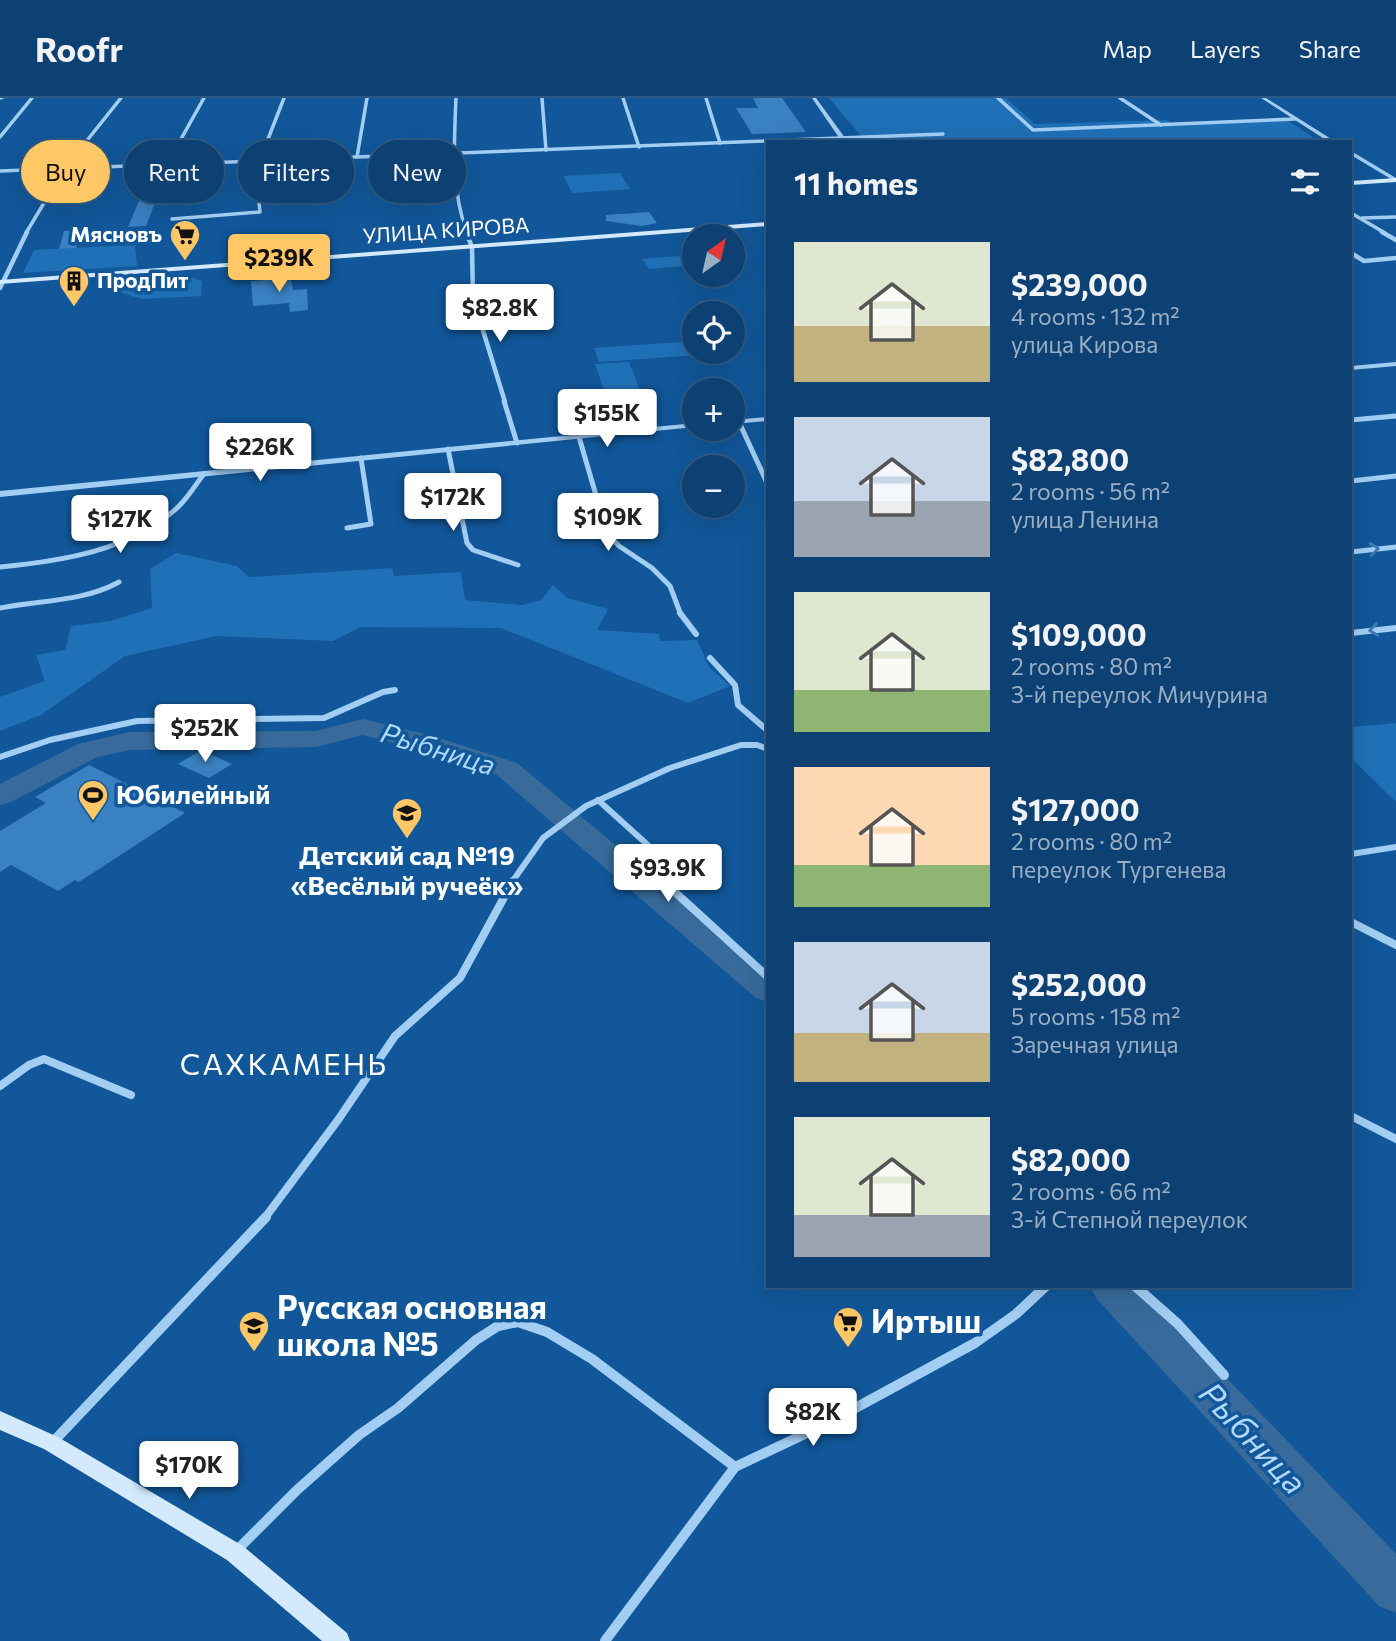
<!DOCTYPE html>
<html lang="en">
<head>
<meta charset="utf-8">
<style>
	body { margin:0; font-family:Commissioner,sans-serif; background:#164878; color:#f1f3f6; height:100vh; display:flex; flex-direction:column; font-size:26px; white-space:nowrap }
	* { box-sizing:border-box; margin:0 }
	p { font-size:23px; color:#9aafc4 }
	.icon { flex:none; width:38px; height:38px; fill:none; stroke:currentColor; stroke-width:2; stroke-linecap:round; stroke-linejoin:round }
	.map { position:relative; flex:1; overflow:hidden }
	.panel { position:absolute; left:766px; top:42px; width:586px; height:1148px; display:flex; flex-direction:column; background:#0d4173; border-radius:0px; box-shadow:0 7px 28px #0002,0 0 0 2px #2d5a85 }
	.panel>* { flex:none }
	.guide { position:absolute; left:21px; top:42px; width:640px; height:63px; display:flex; gap:14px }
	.needle { width:46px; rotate:34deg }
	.controls { position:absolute; left:682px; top:126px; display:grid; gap:14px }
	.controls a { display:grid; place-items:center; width:63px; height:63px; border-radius:50%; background:#0d4173; box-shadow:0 7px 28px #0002,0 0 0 2px #2d5a85; font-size:35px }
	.price { position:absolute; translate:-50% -60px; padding:0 16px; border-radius:7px; background:#fff; color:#222; font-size:23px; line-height:46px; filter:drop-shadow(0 2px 4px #0008) }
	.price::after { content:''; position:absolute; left:50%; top:42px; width:21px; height:16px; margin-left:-10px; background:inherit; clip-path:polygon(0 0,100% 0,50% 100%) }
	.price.active { background:#ffc766; color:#111 }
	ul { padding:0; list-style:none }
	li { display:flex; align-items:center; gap:21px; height:175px; padding:0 28px }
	li span { display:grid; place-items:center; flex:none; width:196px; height:140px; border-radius:0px; color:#555 }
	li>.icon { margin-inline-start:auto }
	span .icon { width:84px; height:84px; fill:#fffc; stroke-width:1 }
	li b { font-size:30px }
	h2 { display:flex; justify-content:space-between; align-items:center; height:84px; padding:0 28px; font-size:30px }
	.pill { padding:0 24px; border-radius:32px; background:#0d4173; box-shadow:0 7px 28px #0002,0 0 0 2px #2d5a85; font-size:24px; line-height:63px }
	.pill.active { background:#ffc766; color:#111 }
	header { display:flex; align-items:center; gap:42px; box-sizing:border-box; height:98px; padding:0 35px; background:#0d4173; border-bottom:2px solid #2d5a85 }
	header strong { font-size:33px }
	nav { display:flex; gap:38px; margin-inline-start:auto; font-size:24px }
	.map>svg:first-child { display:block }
</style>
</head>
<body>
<header>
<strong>Roofr</strong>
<nav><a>Map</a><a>Layers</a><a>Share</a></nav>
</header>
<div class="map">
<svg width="1396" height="1543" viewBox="0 0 1396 1543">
	<rect width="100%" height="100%" fill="#115799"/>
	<!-- green -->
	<g fill="#2070b7">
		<path d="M829 0H1006L1035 26 1167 22 1174 26 1287 22 1320 44H941L937 41 866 44Z"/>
		<path d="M620 75 630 91 572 95 564 78Z"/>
		<path d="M135 147 137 168 23 175 34 152Z"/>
		<path d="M691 157 695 167 649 171 642 161Z"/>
		<path d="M182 175 202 183 201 198 142 201 96 187 95 181Z"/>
		<path d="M695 243V254H711L712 256 599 264 594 250Z"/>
		<path d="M629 264 641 295 606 298 595 266Z"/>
		<path d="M176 455 237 468 249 479 392 470 394 478 461 474 465 502 522 507 541 502 553 487 567 500 608 511 597 532 659 536 660 543 697 542 709 569 730 588 688 605 501 530 361 529 333 543 216 538 125 558 41 617 0 633V599L45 583 36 557 65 552 71 528 111 523 152 510 150 471Z"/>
		<path d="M1396 625V704L1351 660V629Z"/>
	</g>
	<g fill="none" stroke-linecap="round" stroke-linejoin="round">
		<!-- river -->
		<g fill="#386b9b" fill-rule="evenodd">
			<path d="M363 621 433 638 517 665 768 874V904L756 900 497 677 413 650 363 637 316 649 130 652 97 659 11 704 0 707V686L78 646 130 634 316 633Z"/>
			<path d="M1090 1188H1138L1396 1456V1515L1379 1508 1096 1200Z"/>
		</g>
	</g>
	<!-- building -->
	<g fill="#3a81c1">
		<path d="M753 0H782L806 34 752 36 736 10H758Z"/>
		<path d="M438 60 439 79 380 81V62Z"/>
		<path d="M158 97 146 128 128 129 141 98Z"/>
		<path d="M649 114 657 125 642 128 606 123V117Z"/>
		<path d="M81 132 76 150 59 151 64 133Z"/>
		<path d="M291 180 293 192 307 191 308 212 290 214 289 205 253 208 251 183Z"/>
		<path d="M201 652 232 666 209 680 178 666Z"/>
		<path d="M89 667 185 715 79 784 75 782 58 793 11 767 0 774V733L46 705 35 699Z"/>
	</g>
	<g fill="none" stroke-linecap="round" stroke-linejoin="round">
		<!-- minor-far5 -->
		<g stroke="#a3cef4" stroke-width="3.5">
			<path d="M456 0C454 45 451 92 467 135"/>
			<path d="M542 0 546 52"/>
			<path d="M623 0 639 49"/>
			<path d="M706 0 720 45"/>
			<path d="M998 0 1033 32 1295 21"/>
			<path d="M1120 0 1161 27"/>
			<path d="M0 39 32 0"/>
			<path d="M357 59 367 0"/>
			<path d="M259 64 284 0"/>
			<path d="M167 66 204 0"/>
			<path d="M0 73 943 36"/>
			<path d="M1351 115 1385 135"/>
			<path d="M1362 120 1396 119"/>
			<path d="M172 121 260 114 257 85 262 64"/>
			<path d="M26 135 65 70 121 0"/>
		</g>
		<!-- minor-far4 -->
		<g stroke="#a3cef4" stroke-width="4.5">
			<path d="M466 134 472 149 473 200 505 304"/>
			<path d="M1382 134 1396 142"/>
			<path d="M1351 155 1364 163 1396 160"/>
			<path d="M0 190 27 134"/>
		</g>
		<!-- minor-far3 -->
		<g stroke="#a3cef4" stroke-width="5">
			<path d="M504 303 517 345"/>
			<path d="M1351 322 1396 318"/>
			<path d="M739 324 768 387"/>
			<path d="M579 339 607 435 619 448 652 470 670 488 681 517"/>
			<path d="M448 351 467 445 473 452 518 467"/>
			<path d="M1351 383 1396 378"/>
			<path d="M347 430 371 426 361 360"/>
			<path d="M1351 454 1396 449"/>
			<path d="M0 469C61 463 130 453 177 410 188 400 195 387 204 376"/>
			<path d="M0 510C40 502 83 504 119 484"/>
		</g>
		<!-- minor-far2 -->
		<g stroke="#a3cef4" stroke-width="6">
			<path d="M680 515 696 536"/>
			<path d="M1351 535 1396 530"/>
			<path d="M710 560 735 587 738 607 768 633"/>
			<path d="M0 659 50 642 137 623 324 620 383 594 395 592"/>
			<path d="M598 702 650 749 670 784"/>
			<path d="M1351 756 1396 749"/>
			<path d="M512 784 543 740 586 708 670 670 741 647H757L768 651"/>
		</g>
		<!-- minor-far1 -->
		<g stroke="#a3cef4" stroke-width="8">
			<path d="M669 783 677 796 768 879"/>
			<path d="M1351 824 1396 847"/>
			<path d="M0 988 29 967 44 961 131 997"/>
			<path d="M1351 1018 1396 1041"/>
			<path d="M264 1121 338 1022 395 938 460 880 513 783"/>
		</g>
		<!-- minor -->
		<g stroke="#a3cef4" stroke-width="10">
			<path d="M1135 1188 1178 1226 1224 1277"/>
			<path d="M52 1345 266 1119"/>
			<path d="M235 1454 297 1392 359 1337 398 1310 476 1242 498 1228 518 1224 547 1234 592 1261 735 1369"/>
			<path d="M605 1543 735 1369 826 1326 975 1245 1016 1216 1046 1188"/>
		</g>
		<!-- tertiary -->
		<g fill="#a3cef4" fill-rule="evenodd">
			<path d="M0 0H5L0 2Z"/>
			<path d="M812 0H816L848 44H842Z"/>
			<path d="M1261 0H1266L1336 44H1329Z"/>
			<path d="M1351 53 1396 80V84L1351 57Z"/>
			<path d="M1396 264V268L1351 272V268Z"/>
			<path d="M768 319V323L733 326V322Z"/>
			<path d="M695 325V329L0 399V393Z"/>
		</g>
		<!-- secondary -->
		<g fill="#d3e9fd" fill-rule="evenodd">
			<path d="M1396 80V84L1351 87V83Z"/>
			<path d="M768 124V128L0 186V182Z"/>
			<path d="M0 1313 58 1339 243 1448 347 1535 350 1543H322L227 1462 44 1351 0 1332Z"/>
		</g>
	</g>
	<!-- one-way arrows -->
	<defs><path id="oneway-chevron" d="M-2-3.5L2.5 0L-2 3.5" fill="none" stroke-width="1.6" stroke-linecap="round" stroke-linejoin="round" transform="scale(1.75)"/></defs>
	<g stroke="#3d7bb4">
		<use href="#oneway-chevron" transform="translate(1374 451) rotate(-6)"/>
		<use href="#oneway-chevron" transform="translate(1374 532) rotate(173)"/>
	</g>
	<!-- icons -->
	<defs>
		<g id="supermarket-pin" transform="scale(1.575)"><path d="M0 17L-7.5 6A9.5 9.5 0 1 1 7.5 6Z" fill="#ffc766" stroke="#115799"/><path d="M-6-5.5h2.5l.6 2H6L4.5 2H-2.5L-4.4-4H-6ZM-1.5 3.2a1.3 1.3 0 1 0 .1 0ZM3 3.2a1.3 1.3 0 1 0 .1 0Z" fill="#111"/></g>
		<g id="building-pin" transform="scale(1.575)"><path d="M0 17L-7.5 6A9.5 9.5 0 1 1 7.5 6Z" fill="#ffc766" stroke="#115799"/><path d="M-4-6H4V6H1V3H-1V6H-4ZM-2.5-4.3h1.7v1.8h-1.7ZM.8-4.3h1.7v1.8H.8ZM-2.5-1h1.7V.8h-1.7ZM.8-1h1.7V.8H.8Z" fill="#111"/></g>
		<g id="stadium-pin" transform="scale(1.575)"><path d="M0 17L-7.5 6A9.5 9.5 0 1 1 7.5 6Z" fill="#ffc766" stroke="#115799"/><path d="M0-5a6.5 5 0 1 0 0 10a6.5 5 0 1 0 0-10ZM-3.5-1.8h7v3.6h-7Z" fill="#111"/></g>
		<g id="school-pin" transform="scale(1.575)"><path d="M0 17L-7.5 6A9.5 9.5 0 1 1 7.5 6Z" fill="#ffc766" stroke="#115799"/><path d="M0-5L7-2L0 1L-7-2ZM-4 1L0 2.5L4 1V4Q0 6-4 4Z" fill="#111"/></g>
	</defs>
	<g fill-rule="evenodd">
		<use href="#supermarket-pin" x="185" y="137"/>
		<use href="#building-pin" x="74" y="183"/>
		<use href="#stadium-pin" x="93" y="697"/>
		<use href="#school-pin" x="407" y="715"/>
		<use href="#supermarket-pin" x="848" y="1224"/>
		<use href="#school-pin" x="254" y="1228"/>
	</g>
	<g text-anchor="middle" stroke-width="7" stroke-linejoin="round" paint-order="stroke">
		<!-- far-street labels -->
		<g font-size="21" fill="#fff" stroke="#115799">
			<text transform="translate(446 133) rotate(-4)" y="7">УЛИЦА КИРОВА</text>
		</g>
		<!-- far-poi labels -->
		<g font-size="21" font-weight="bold" fill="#fff" stroke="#115799" text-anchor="end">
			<text x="162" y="144">Мясновъ</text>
			<text x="97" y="190" text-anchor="start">ПродПит</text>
		</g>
		<!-- poi labels -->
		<g font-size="26" font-weight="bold" fill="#fff" stroke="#115799" text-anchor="start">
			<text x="116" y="706">Юбилейный</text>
			<text x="407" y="767" text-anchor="middle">Детский сад №19<tspan x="407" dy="30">«Весёлый ручеёк»</tspan></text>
		</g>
		<!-- water labels -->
		<g font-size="28" font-style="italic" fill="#b0d8fb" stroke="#115799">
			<text transform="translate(438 651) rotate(17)" y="10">Рыбница</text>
		</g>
		<!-- quarter labels -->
		<g font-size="30" letter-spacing="2" fill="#fff" stroke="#115799">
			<text x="284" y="977">САХКАМЕНЬ</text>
		</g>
		<!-- near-poi labels -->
		<g font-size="32" font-weight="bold" fill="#fff" stroke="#115799" text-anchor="start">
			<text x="277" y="1221">Русская основная<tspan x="277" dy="37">школа №5</tspan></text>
			<text x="871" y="1235">Иртыш</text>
		</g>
		<!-- near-water labels -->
		<g font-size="33" font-style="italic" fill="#b0d8fb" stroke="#115799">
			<text transform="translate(1253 1340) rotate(47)" y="12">Рыбница</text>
		</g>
	</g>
</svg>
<div class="controls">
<a><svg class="needle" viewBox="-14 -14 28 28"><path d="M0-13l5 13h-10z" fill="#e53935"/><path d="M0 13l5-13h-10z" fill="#9aafc4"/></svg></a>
<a><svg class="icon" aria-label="locate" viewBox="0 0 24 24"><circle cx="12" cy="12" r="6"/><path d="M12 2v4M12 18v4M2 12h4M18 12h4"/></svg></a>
<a>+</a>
<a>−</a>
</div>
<b class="price active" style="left:279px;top:196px">$239K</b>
<b class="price" style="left:500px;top:246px">$82.8K</b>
<b class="price" style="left:607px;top:351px">$155K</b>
<b class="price" style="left:260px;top:385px">$226K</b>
<b class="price" style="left:453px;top:435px">$172K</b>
<b class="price" style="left:608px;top:455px">$109K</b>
<b class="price" style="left:120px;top:457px">$127K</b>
<b class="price" style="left:205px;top:666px">$252K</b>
<b class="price" style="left:668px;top:806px">$93.9K</b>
<b class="price" style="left:813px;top:1350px">$82K</b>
<b class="price" style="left:189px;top:1403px">$170K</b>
<div class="guide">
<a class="pill active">Buy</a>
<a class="pill">Rent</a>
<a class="pill">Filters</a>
<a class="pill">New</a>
</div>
<section class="panel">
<h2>11 homes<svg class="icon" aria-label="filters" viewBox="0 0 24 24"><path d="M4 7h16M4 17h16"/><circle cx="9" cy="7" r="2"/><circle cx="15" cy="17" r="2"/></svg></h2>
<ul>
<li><span style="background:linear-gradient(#dfe7d0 60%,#c2b280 0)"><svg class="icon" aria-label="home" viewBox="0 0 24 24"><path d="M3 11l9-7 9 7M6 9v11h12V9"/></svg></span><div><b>$239,000</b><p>4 rooms · 132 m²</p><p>улица Кирова</p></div></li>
<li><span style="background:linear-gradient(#c9d6e8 60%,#9aa5b1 0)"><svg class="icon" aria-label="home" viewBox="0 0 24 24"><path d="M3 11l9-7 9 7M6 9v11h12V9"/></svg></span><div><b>$82,800</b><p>2 rooms · 56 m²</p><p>улица Ленина</p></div></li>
<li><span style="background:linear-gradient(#dfe7d0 70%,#8fb573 0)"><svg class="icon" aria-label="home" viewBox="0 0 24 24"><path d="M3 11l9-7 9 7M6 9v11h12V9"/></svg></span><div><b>$109,000</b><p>2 rooms · 80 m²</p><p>3-й переулок Мичурина</p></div></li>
<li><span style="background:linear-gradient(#ffd9b3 70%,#8fb573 0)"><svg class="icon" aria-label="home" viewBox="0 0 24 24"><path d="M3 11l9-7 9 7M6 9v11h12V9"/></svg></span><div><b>$127,000</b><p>2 rooms · 80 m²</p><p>переулок Тургенева</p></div></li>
<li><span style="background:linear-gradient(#c9d6e8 65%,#c2b280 0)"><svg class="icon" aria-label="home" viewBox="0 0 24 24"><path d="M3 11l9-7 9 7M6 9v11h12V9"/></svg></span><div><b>$252,000</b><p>5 rooms · 158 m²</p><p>Заречная улица</p></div></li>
<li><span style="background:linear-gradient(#dfe7d0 70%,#9aa5b1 0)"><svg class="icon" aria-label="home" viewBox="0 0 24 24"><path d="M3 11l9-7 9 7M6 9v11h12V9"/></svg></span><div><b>$82,000</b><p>2 rooms · 66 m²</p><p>3-й Степной переулок</p></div></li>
</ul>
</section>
</div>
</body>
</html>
